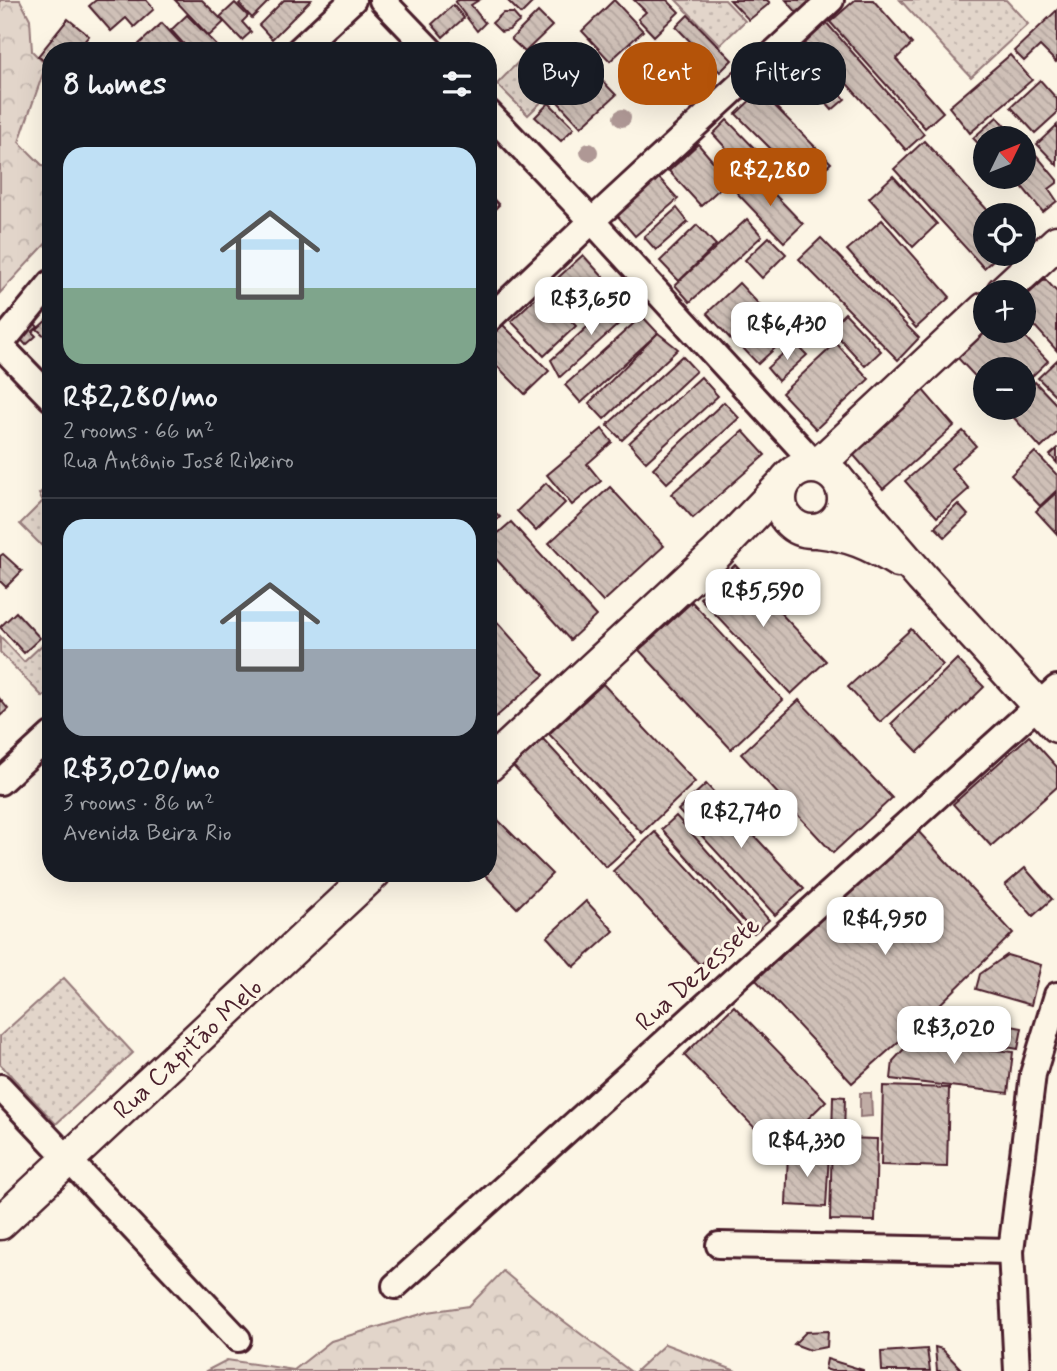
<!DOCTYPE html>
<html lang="en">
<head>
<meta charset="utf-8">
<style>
	body { margin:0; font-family:Mynerve,sans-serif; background:#242831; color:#f1f3f6; height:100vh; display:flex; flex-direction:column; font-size:26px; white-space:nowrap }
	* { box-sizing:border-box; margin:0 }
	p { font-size:23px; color:#9ea1a6 }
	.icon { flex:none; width:38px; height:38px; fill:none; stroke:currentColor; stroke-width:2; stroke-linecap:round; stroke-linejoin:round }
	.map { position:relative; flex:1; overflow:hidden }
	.details { position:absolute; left:42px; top:42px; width:455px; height:840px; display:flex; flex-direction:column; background:#171b24; border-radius:28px; box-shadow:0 7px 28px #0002 }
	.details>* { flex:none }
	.guide { position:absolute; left:518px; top:42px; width:434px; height:63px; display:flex; gap:14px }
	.needle { width:46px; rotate:47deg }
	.fabs { position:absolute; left:973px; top:126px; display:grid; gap:14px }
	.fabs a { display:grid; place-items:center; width:63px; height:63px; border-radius:50%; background:#171b24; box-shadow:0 7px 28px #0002; font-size:35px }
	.price { position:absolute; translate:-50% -60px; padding:0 16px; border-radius:14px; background:#fff; color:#222; font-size:23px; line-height:46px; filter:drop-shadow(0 2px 4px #0008) }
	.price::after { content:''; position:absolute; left:50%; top:42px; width:21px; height:16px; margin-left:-10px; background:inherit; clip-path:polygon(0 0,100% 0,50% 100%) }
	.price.selected { background:#b45309; color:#fff }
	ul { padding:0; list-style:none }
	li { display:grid; align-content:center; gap:14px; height:371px; padding:0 21px }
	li+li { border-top:2px solid #363941 }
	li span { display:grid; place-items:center; height:217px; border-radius:21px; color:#555 }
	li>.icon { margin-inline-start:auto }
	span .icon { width:126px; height:126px; fill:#fffc; stroke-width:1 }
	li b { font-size:30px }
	h2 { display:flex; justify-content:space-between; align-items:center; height:84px; padding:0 21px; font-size:30px }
	.pill { padding:0 24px; border-radius:28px; background:#171b24; box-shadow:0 7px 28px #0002; font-size:24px; line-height:63px }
	.pill.selected { background:#b45309; color:#fff }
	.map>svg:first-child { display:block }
</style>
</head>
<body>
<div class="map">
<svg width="1057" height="1371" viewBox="0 0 1057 1371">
	<defs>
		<pattern id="grass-dots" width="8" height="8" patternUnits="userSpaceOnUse" patternTransform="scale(1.75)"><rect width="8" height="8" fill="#e2d5ca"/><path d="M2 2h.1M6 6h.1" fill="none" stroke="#c3b6ae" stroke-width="1.8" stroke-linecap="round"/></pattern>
		<pattern id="forest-crowns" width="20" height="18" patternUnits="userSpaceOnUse" patternTransform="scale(1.75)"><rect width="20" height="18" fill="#e2d5ca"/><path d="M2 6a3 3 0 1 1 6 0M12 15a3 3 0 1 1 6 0" fill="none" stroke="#c3b6ae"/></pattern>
		<pattern id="building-back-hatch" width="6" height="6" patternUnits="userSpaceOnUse" patternTransform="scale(1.75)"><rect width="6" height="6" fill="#cfc0b7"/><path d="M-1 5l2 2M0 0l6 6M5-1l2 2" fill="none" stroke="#b3a59e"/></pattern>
	</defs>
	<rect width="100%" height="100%" fill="#fcf5e5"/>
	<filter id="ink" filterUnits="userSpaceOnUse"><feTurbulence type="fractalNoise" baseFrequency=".0143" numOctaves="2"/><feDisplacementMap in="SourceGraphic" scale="14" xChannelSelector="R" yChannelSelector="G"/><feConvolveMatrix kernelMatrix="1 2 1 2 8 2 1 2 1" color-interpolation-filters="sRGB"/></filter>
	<g filter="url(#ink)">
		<!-- grass -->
		<g fill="url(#grass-dots)" stroke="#967a7a" stroke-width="2">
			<path d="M676 0H725L745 21 720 45Z"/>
			<path d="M900 0H1006L1028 24 971 77Z"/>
			<path d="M532 48 564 80 528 115 497 84Z"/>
			<path d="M51 483V542L45 549 20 524 43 501 39 494Z"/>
			<path d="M0 636 24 662 43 644 51 652V689L43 697 0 652Z"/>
			<path d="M64 978 133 1053 56 1124 0 1064V1036Z"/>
		</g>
		<!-- forest -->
		<g fill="url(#forest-crowns)" stroke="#967a7a" stroke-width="2">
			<path d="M0 0H20L30 19 32 51 46 65 19 142 51 174V238L0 293Z"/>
			<path d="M503 1271 553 1313 630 1371H206L227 1360 294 1370 331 1341 428 1312 469 1306Z"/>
			<path d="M665 1344 736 1371H636Z"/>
		</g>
		<!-- water -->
		<path fill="#c0aca5" stroke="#917474" stroke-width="2" d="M860 1093H871L872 1116 860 1117Z"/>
		<!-- building -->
		<g fill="url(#building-back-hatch)" stroke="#4a1f2b" stroke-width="2">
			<path d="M96 0H146L154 9 134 27 126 18 111 31 89 6Z"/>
			<path d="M175 0H202L224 22 209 36Z"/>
			<path d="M243 0H270L252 18 239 4Z"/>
			<path d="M284 0H311L272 39 259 25Z"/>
			<path d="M458 0H479L471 5 485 23 477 31 455 2Z"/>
			<path d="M507 0H529L532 3 521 14Z"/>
			<path d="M614 0 643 31 610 61 582 31Z"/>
			<path d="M634 0H667L679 12 654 36 638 19 646 12Z"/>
			<path d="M730 0H767L770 3 749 20Z"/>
			<path d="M786 0H813L798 14Z"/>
			<path d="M855 0H873L912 44 896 59 943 112 925 128 830 22Z"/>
			<path d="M235 3 248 16 242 22 251 32 242 40 220 17Z"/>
			<path d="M453 5 464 18 443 37 432 24Z"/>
			<path d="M1057 10V61L1056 62 1040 46 1024 61 1014 51Z"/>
			<path d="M538 12 552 26 525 52 511 39Z"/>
			<path d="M503 13H513L520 21 509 30 501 32 492 23Z"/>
			<path d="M187 15 222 51H190L171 30Z"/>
			<path d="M688 15 732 60 720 72 676 27Z"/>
			<path d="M68 19 89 36 76 51H51V67L38 56Z"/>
			<path d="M824 20 924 134 906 150 817 50 809 57 845 99 832 110 784 55Z"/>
			<path d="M162 23 188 51H145L139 44Z"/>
			<path d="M1010 55 1032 80 970 133 949 107Z"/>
			<path d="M592 70 616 95 581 127 558 102Z"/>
			<path d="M1040 80 1057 99V113L1035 133 1011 107Z"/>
			<path d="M760 91 831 163 807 185 736 114Z"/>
			<path d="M549 103 574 128 561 141 535 117Z"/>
			<path d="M997 117 1015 138H985V151L973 138Z"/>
			<path d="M727 120 762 156 747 171 713 134Z"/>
			<path d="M1057 125V165L1037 144Z"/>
			<path d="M924 141 992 215H985V254H1000L984 268 894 169Z"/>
			<path d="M698 144 729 180 701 206 669 171Z"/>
			<path d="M1032 150 1057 180V183L1049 189 1057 201 1043 212 1014 177H1024V157Z"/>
			<path d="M756 175 803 224 784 242 737 193Z"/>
			<path d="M893 176 937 224 913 247 869 198Z"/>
			<path d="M659 178 678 199 635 236 616 214Z"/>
			<path d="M488 193 499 205 488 216Z"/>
			<path d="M677 208 688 222 656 250 644 237Z"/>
			<path d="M747 219 762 236 690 302 675 285Z"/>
			<path d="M882 220 950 297 916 328 847 250Z"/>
			<path d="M697 225 716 245 679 281 660 261Z"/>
			<path d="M769 237 786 254 762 278 745 260Z"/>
			<path d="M821 238 919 338 898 360 799 259Z"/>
			<path d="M583 255 613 288 580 318 550 285Z"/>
			<path d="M1045 279 1057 292V351L1024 314V298Z"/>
			<path d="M739 283 768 314 735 344 707 313Z"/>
			<path d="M543 291 576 326 544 356 511 321Z"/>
			<path d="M619 298 632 312 560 377 551 360Z"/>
			<path d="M845 313 881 351 865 366 830 328Z"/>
			<path d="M51 316V342L37 329Z"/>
			<path d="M642 316 658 333 581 403 565 385Z"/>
			<path d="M770 319 787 337 758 364 742 347Z"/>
			<path d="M33 322 38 327 32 332 36 336 26 345 18 336Z"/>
			<path d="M503 325 549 371 525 394 488 357V339Z"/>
			<path d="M985 330 1019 331 1048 361 1024 384V369H985V387L957 357Z"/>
			<path d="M658 333 678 349 604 419 589 403Z"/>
			<path d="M795 343 807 355 778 381 767 368Z"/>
			<path d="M836 343 869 379 816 429 782 393Z"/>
			<path d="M682 356 696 371 622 440 607 425Z"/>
			<path d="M1057 360V397L1038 378Z"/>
			<path d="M701 377 718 396 646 462 629 443Z"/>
			<path d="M1035 382 1057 405V433L1041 448 1006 409 1008 408H1024V393Z"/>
			<path d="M922 389 954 426 883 489 851 452Z"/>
			<path d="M724 402 739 418 667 483 653 468Z"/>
			<path d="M602 429 612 442 587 464 601 481 572 505 547 475Z"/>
			<path d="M743 431 765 455 693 518 671 494Z"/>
			<path d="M963 431 976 446 951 468 969 489 937 517 905 481Z"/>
			<path d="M1057 449V463L1050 455Z"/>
			<path d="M1035 452 1057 475V490L1040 506 1011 475Z"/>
			<path d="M546 483 565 503 536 531 517 511Z"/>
			<path d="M610 487 664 546 603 602 549 543Z"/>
			<path d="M1057 492V534L1036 511Z"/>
			<path d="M958 504 968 515 945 537 935 527Z"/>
			<path d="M488 505 500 517 488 529Z"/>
			<path d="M511 522 596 616 570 640 488 550V542Z"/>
			<path d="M3 554 22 571 6 587 0 581V556Z"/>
			<path d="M735 565 826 661 791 694 700 598Z"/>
			<path d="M692 602 783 700 731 749 639 650Z"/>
			<path d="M16 612 40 638 24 653 0 627Z"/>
			<path d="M492 616 544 675 488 724V619Z"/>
			<path d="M911 629 943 665 880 722 848 687Z"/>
			<path d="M957 659 984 687 918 752 891 724Z"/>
			<path d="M603 684 695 782 642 833 549 734Z"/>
			<path d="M0 699 8 709 0 716Z"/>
			<path d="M799 700 892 798 833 853 741 754Z"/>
			<path d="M1029 736 1057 767V787L991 846 953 804Z"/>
			<path d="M543 739 636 840 606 867 513 766Z"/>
			<path d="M706 784 804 889 775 915 678 810Z"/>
			<path d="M488 810 552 874 517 908 483 873H488Z"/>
			<path d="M676 816 769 920 754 933 662 829Z"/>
			<path d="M917 830 1013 933 933 1011 852 1083 756 980Z"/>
			<path d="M655 832 742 927 700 965 613 871Z"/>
			<path d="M1025 868 1052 899 1033 916 1005 885Z"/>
			<path d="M586 901 614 931 574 967 547 937Z"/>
			<path d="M1007 955 1041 965 1031 1005 976 989 980 974Z"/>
			<path d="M734 1006 826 1101 776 1150 684 1055Z"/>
			<path d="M933 1011 1022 1028 1018 1049 930 1033Z"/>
			<path d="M912 1040 1013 1052 1008 1093 891 1079 893 1061Z"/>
			<path d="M883 1086 949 1088 947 1167 881 1165Z"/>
			<path d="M833 1096 845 1097 844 1138 877 1139 875 1221 830 1220Z"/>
			<path d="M788 1151 829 1153 826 1207 786 1205Z"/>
			<path d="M828 1331 827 1347 810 1350 794 1344 806 1332Z"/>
			<path d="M935 1347 942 1349 963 1371H937Z"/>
			<path d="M927 1349 930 1371H882L881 1352Z"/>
			<path d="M827 1359 863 1370V1371H831L825 1369Z"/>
		</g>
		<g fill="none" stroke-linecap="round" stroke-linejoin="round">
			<!-- minor casing -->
			<g stroke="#4a1f2b" stroke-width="30">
				<g id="minor">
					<path d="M382 0 431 51"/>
					<path d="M298 51 353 0"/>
					<path d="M488 112 592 221 817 466"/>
					<path d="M488 320 592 221 831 0"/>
					<path d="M0 345 51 283"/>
					<path d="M0 345 51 398"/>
					<path d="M0 782 51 735"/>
					<path d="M0 1087 238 1339"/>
					<path d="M719 1245 1011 1251"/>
					<path d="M395 1286 1057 688"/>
					<path d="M1017 1371 1011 1251 1033 1074 1057 995"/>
				</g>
			</g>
			<!-- major casing -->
			<g stroke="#4a1f2b" stroke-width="37">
				<g id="major">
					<path d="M1003 292 1057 242"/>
					<path d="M817 466 985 309"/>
					<circle cx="812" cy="499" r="32"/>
					<path d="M841 484 922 578 1057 726"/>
					<path d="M817 531C850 535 869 543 898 561"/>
					<path d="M488 766 717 553 783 484"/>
					<path d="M0 1223 374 873"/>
				</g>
			</g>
			<!-- minor -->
			<use href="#minor" stroke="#fcf5e5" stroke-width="24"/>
			<!-- major -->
			<use href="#major" stroke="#fcf5e5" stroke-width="32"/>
		</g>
		<!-- trees -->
		<g fill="#af9895">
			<circle cx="622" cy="118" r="9"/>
			<circle cx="589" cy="152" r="9"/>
		</g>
	</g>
	<g text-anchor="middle" stroke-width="6" stroke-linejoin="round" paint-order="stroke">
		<!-- street labels -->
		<g font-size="26" fill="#4a1f2b" stroke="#fcf5e5">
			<text transform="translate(697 973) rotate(-42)" y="9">Rua Dezessete</text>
			<text transform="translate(187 1048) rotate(-43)" y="9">Rua Capitão Melo</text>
		</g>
	</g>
</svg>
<div class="fabs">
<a><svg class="needle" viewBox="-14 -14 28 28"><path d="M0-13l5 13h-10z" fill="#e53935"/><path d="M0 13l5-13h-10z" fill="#9ea1a6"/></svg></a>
<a><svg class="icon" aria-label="locate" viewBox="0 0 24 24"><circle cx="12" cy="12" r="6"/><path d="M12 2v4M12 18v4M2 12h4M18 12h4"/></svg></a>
<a>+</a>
<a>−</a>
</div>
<b class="price selected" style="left:770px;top:208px">R$2,280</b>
<b class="price" style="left:591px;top:337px">R$3,650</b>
<b class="price" style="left:787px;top:362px">R$6,430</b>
<b class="price" style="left:763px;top:629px">R$5,590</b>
<b class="price" style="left:741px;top:850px">R$2,740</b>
<b class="price" style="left:885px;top:957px">R$4,950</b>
<b class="price" style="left:954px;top:1066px">R$3,020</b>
<b class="price" style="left:807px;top:1179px">R$4,330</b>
<div class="guide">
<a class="pill">Buy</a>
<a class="pill selected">Rent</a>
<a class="pill">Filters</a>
</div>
<section class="details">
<h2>8 homes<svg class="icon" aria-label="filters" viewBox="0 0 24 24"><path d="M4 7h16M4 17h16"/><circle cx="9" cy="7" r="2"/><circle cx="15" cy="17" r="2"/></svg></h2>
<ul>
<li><span style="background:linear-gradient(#bfe0f5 65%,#7fa58c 0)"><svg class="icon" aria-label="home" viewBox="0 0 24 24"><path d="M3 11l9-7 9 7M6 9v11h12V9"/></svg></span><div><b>R$2,280/mo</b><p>2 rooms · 66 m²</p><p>Rua Antônio José Ribeiro</p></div></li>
<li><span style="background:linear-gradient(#bfe0f5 60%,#9aa5b1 0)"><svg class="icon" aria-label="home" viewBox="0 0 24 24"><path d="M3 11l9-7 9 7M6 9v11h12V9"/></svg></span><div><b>R$3,020/mo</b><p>3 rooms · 86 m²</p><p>Avenida Beira Rio</p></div></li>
</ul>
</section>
</div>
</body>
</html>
